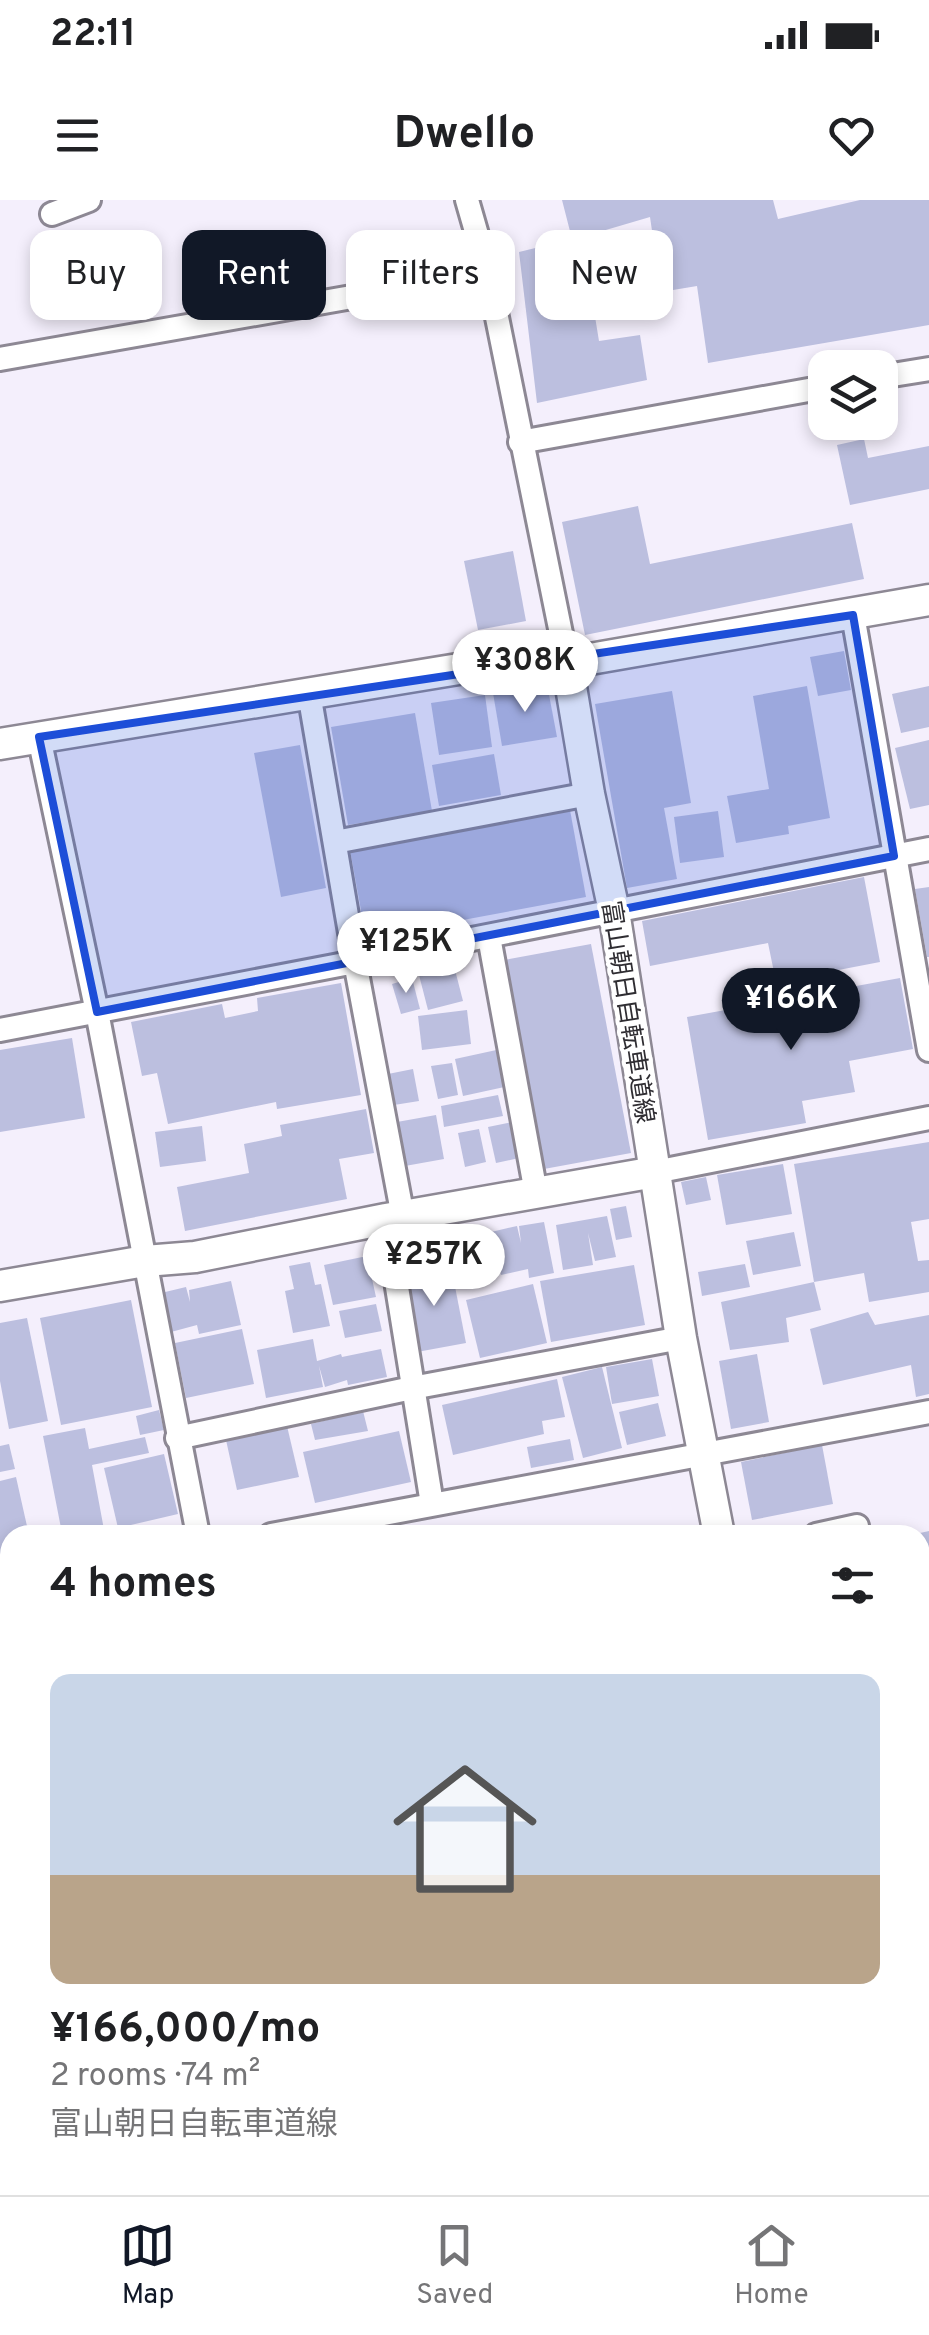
<!DOCTYPE html>
<html lang="en">
<head>
<meta charset="utf-8">
<style>
	body { margin:0; font-family:Overpass,"Noto Sans JP",sans-serif; background:#f2f2f2; color:#202124; height:100vh; display:flex; flex-direction:column; font-size:38px; white-space:nowrap }
	* { box-sizing:border-box; margin:0 }
	p { font-size:32px; color:#757577 }
	.icon { flex:none; width:55px; height:55px; fill:none; stroke:currentColor; stroke-width:2; stroke-linecap:round; stroke-linejoin:round }
	.map { position:relative; flex:1; overflow:hidden }
	.sheet { position:absolute; left:0px; top:1325px; width:930px; height:670px; display:flex; flex-direction:column; background:#fff; border-radius:30px 30px 0 0; box-shadow:0 5px 15px #0003 }
	.sheet>* { flex:none }
	.hud { position:absolute; left:30px; top:30px; width:870px; height:90px; display:flex; gap:20px }
	.controls { position:absolute; left:808px; top:150px; display:grid; gap:20px }
	.controls a { display:grid; place-items:center; width:90px; height:90px; border-radius:20px; background:#fff; box-shadow:0 5px 15px #0003; font-size:50px }
	.price { position:absolute; translate:-50% -85px; padding:0 22px; border-radius:35px; background:#fff; color:#222; font-size:32px; line-height:65px; filter:drop-shadow(0 2px 5px #0008) }
	.price::after { content:''; position:absolute; left:50%; top:60px; width:30px; height:22px; margin-left:-15px; background:inherit; clip-path:polygon(0 0,100% 0,50% 100%) }
	.price.active { background:#111827; color:#fff }
	ul { padding:0; list-style:none }
	li { display:grid; align-content:center; gap:20px; height:530px; padding:0 50px }
	li+li { border-top:2px solid #e0e0e0 }
	li span { display:grid; place-items:center; height:310px; border-radius:20px; color:#555 }
	li>.icon { margin-inline-start:auto }
	span .icon { width:180px; height:180px; fill:#fffc; stroke-width:1 }
	li b { font-size:42px }
	h2 { display:flex; justify-content:space-between; align-items:center; height:120px; padding:0 50px; font-size:42px }
	.chip { padding:0 35px; border-radius:20px; background:#fff; box-shadow:0 5px 15px #0003; font-size:35px; line-height:90px }
	.chip.active { background:#111827; color:#fff }
	.status { display:flex; justify-content:space-between; align-items:center; height:70px; padding:0 50px; background:#fff; direction:ltr }
	.status svg { height:28px; fill:currentColor }
	header { display:flex; justify-content:space-between; align-items:center; height:130px; padding:0 50px; background:#fff; font-size:45px; font-weight:700 }
	.tab-bar { display:flex; justify-content:space-around; align-items:center; height:140px; border-top:2px solid #e0e0e0; background:#fff; font-size:28px; color:#757577 }
	.tab-bar a { display:grid; justify-items:center; gap:5px }
	.tab-bar .active { color:#111827 }
	.map>svg:first-child { display:block }
</style>
</head>
<body>
<div class="status"><b>22:11</b><svg viewBox="0 0 49 12"><path d="M0 12V9h3v3zM5 12V6h3v6zM10 12V3h3v9zM15 12V0h3v12zM26 1h20v11H26zM47 4h2v5h-2z"/></svg></div>
<header><svg class="icon" aria-label="menu" viewBox="0 0 24 24"><path d="M4 6h16M4 12h16M4 18h16"/></svg>Dwello<svg class="icon" aria-label="heart" viewBox="0 0 24 24"><path d="M12 20l-8-8c-3-5 5-10 8-4 3-6 11-1 8 4z"/></svg></header>
<div class="map">
<svg width="929" height="1995" viewBox="0 0 929 1995">
	<rect width="100%" height="100%" fill="#f4effc"/>
	<g fill="none" stroke-linecap="round" stroke-linejoin="round">
		<!-- stream -->
		<g stroke="#8fb4c1" stroke-width="9">
			<path d="M0 1587 10 1594"/>
			<path d="M487 1985 489 1995"/>
		</g>
	</g>
	<!-- building -->
	<g fill="#bcbfdf">
		<path d="M562 0H773L778 19 860 0H929V125L708 163 697 86 661 92 650 17 582 37 599 141 640 135 647 180 537 203 519 52 572 39Z"/>
		<path d="M864 239 868 258 929 246V289L850 305 837 245Z"/>
		<path d="M638 306 650 364 852 323 864 379 585 435 562 322Z"/>
		<path d="M513 351 526 421 478 430 464 361Z"/>
		<path d="M844 451 851 490 818 496 810 457Z"/>
		<path d="M547 484 557 537 502 546 493 493Z"/>
		<path d="M807 486 830 618 788 626 789 634 736 643 727 596 769 589 753 496Z"/>
		<path d="M929 486V527L901 533 892 494Z"/>
		<path d="M672 491 691 603 664 608 677 679 627 688 595 504Z"/>
		<path d="M485 495 492 547 439 555 431 503Z"/>
		<path d="M415 513 432 611 348 625 331 527Z"/>
		<path d="M929 540V605L910 609 895 548Z"/>
		<path d="M300 545 326 688 281 697 254 553Z"/>
		<path d="M494 554 501 595 439 606 432 565Z"/>
		<path d="M570 610 586 697 366 738 350 650Z"/>
		<path d="M718 611 724 657 680 663 674 617Z"/>
		<path d="M864 677 880 762 776 782 768 743 650 766 642 721Z"/>
		<path d="M929 687V757H927L915 689Z"/>
		<path d="M591 744 631 953 544 969 504 760Z"/>
		<path d="M454 766 463 801 428 810 419 775Z"/>
		<path d="M412 778 420 809 401 814 392 784Z"/>
		<path d="M900 778 913 849 849 861 855 892 802 901 806 923 708 940 687 817Z"/>
		<path d="M341 783 361 895 277 909 276 902 168 924 157 873 142 876 131 822 222 804 225 818 258 811 257 798Z"/>
		<path d="M467 810 471 844 422 850 418 816Z"/>
		<path d="M72 838 85 918 0 932V850Z"/>
		<path d="M501 849 509 886 463 896 455 859Z"/>
		<path d="M452 863 458 895 438 899 431 866Z"/>
		<path d="M413 869 419 901 394 905 388 874Z"/>
		<path d="M498 895 503 916 444 927 441 906Z"/>
		<path d="M366 909 374 953 339 959 347 999 185 1031 177 987 249 973 244 944 282 936 280 925Z"/>
		<path d="M436 915 444 959 405 966 397 922Z"/>
		<path d="M512 922 519 958 496 963 488 927Z"/>
		<path d="M202 926 206 961 160 967 155 932Z"/>
		<path d="M479 929 486 962 465 967 458 933Z"/>
		<path d="M929 942V1019L911 1022 918 1061 929 1060V1092L869 1102 864 1073 814 1082 821 1110 786 1118 789 1142 730 1150 721 1102 814 1082 794 964Z"/>
		<path d="M783 964 792 1014 726 1025 717 975Z"/>
		<path d="M706 977 711 1000 686 1005 681 982Z"/>
		<path d="M626 1006 632 1037 616 1040 610 1009Z"/>
		<path d="M607 1016 616 1057 595 1061 588 1033 593 1065 563 1070 556 1025Z"/>
		<path d="M544 1022 554 1073 529 1078 528 1069 501 1075 491 1032 517 1026 521 1043 519 1026Z"/>
		<path d="M794 1032 801 1066 753 1075 746 1041Z"/>
		<path d="M367 1056 376 1097 333 1105 324 1065Z"/>
		<path d="M310 1062 315 1085 321 1084 330 1126 293 1133 285 1091 294 1089 289 1066Z"/>
		<path d="M745 1064 750 1087 702 1096 698 1072Z"/>
		<path d="M634 1065 645 1125 551 1142 540 1081Z"/>
		<path d="M451 1066 466 1143 417 1152 402 1075Z"/>
		<path d="M231 1081 241 1125 199 1134 197 1125 171 1132 161 1093 186 1087 190 1102 189 1090Z"/>
		<path d="M533 1084 547 1143 480 1158 466 1100Z"/>
		<path d="M131 1100 152 1207 61 1225 40 1118Z"/>
		<path d="M376 1104 382 1131 345 1138 339 1111Z"/>
		<path d="M868 1112 875 1125 929 1115V1194L916 1197 911 1165 823 1185 810 1129Z"/>
		<path d="M27 1118 48 1221 9 1229 0 1181V1123Z"/>
		<path d="M242 1129 254 1184 186 1198 175 1143Z"/>
		<path d="M313 1139 317 1161 341 1154 342 1157 381 1149 387 1177 348 1185 347 1180 325 1187 319 1166 323 1187 266 1198 257 1150Z"/>
		<path d="M757 1154 769 1222 731 1229 719 1161Z"/>
		<path d="M652 1159 659 1196 612 1204 606 1167Z"/>
		<path d="M602 1167 622 1248 583 1258 562 1177Z"/>
		<path d="M557 1179 565 1217 542 1221 544 1234 453 1255 442 1205Z"/>
		<path d="M658 1203 666 1236 627 1245 619 1212Z"/>
		<path d="M159 1210 164 1230 140 1235 136 1216Z"/>
		<path d="M363 1211 368 1231 315 1240 311 1224Z"/>
		<path d="M287 1226 299 1277 237 1290 226 1240Z"/>
		<path d="M85 1228 89 1249 145 1237 149 1253 92 1265 105 1335H75L73 1326 61 1328 43 1236Z"/>
		<path d="M399 1231 411 1282 315 1303 303 1252Z"/>
		<path d="M570 1239 574 1260 531 1268 527 1247Z"/>
		<path d="M9 1244 15 1269 0 1272V1246Z"/>
		<path d="M822 1245 833 1304 752 1320 741 1262Z"/>
		<path d="M164 1254 178 1314 118 1328 104 1268Z"/>
		<path d="M16 1277 29 1335H10V1356L0 1358V1281Z"/>
		<path d="M929 1331V1382L920 1384V1333Z"/>
		<path d="M10 1402V1456L2 1457 0 1403Z"/>
		<path d="M929 1641V1695L920 1697V1643Z"/>
		<path d="M68 1985H189L191 1995H69Z"/>
		<path d="M206 1985H298L300 1995H208Z"/>
		<path d="M360 1985H436L437 1995H362Z"/>
		<path d="M774 1985H814L816 1995H776Z"/>
	</g>
	<g fill="none" stroke-linecap="round" stroke-linejoin="round">
		<!-- minor casing -->
		<g stroke="#8d8894" stroke-width="28">
			<g id="minor">
				<path d="M467 0 488 73 567 463"/>
				<path d="M52 14 89 0"/>
				<path d="M0 159 488 73"/>
				<path d="M880 177 929 169"/>
				<path d="M520 242 825 187"/>
				<path d="M853 415 929 850"/>
				<path d="M309 493 355 762 929 649"/>
				<path d="M39 537 97 812 198 1335"/>
				<path d="M335 642 589 594"/>
				<path d="M489 737 536 993"/>
				<path d="M0 830 355 762 403 1017"/>
				<path d="M655 972 929 918"/>
				<path d="M386 1019 432 1304"/>
				<path d="M177 1238 412 1188 681 1138"/>
				<path d="M271 1335 929 1212"/>
				<path d="M816 1335 857 1326"/>
				<path d="M0 1386 10 1384"/>
				<path d="M0 1822 10 1820"/>
				<path d="M920 1895 929 1894"/>
				<path d="M326 1985 327 1995"/>
				<path d="M571 1985 573 1995"/>
			</g>
		</g>
		<!-- tertiary casing -->
		<g stroke="#8d8894" stroke-width="35">
			<g id="tertiary">
				<path d="M567 463 589 594 614 711 681 1138 719 1335"/>
				<path d="M0 544 532 457 567 463 929 400"/>
				<path d="M0 1086 145 1061 195 1057 386 1019 655 972"/>
				<path d="M0 1711 10 1766"/>
				<path d="M50 1985 52 1995"/>
				<path d="M855 1985 857 1995"/>
			</g>
		</g>
		<!-- minor -->
		<use href="#minor" stroke="#fff" stroke-width="22"/>
		<!-- tertiary -->
		<use href="#tertiary" stroke="#fff" stroke-width="30"/>
	</g>
	<!-- marked area -->
	<path fill="#1d4ed8" fill-opacity="0.2" stroke="#1d4ed8" stroke-width="8" stroke-linejoin="round" d="M853 415 894 656 97 812 39 537Z"/>
	<g text-anchor="middle" stroke-width="8" stroke-linejoin="round" paint-order="stroke">
		<!-- street labels -->
		<g font-size="25" fill="#2f2d32" stroke="#fff">
			<text transform="translate(629 812) rotate(81)" y="9">富山朝日自転車道線</text>
		</g>
	</g>
</svg>
<div class="controls">
<a><svg class="icon" aria-label="layers" viewBox="0 0 24 24"><path d="M12 4l9 5-9 5-9-5zM3 14l9 5 9-5"/></svg></a>
</div>
<b class="price" style="left:525px;top:515px">¥308K</b>
<b class="price" style="left:406px;top:796px">¥125K</b>
<b class="price active" style="left:791px;top:853px">¥166K</b>
<b class="price" style="left:434px;top:1109px">¥257K</b>
<div class="hud">
<a class="chip">Buy</a>
<a class="chip active">Rent</a>
<a class="chip">Filters</a>
<a class="chip">New</a>
</div>
<section class="sheet">
<h2>4 homes<svg class="icon" aria-label="filters" viewBox="0 0 24 24"><path d="M4 7h16M4 17h16"/><circle cx="9" cy="7" r="2"/><circle cx="15" cy="17" r="2"/></svg></h2>
<ul>
<li><span style="background:linear-gradient(#c9d6e8 65%,#b9a48a 0)"><svg class="icon" aria-label="home" viewBox="0 0 24 24"><path d="M3 11l9-7 9 7M6 9v11h12V9"/></svg></span><div><b>¥166,000/mo</b><p>2 rooms · 74 m²</p><p>富山朝日自転車道線</p></div></li>
</ul>
</section>
</div>
<nav class="tab-bar">
<a class="active"><svg class="icon" aria-label="map" viewBox="0 0 24 24"><path d="M3 6l6-2 6 2 6-2v14l-6 2-6-2-6 2zM9 4v14M15 6v14"/></svg>Map</a>
<a><svg class="icon" aria-label="saved" viewBox="0 0 24 24"><path d="M7 4h10v16l-5-4-5 4z"/></svg>Saved</a>
<a><svg class="icon" aria-label="home" viewBox="0 0 24 24"><path d="M3 11l9-7 9 7M6 9v11h12V9"/></svg>Home</a>
</nav>
</body>
</html>
